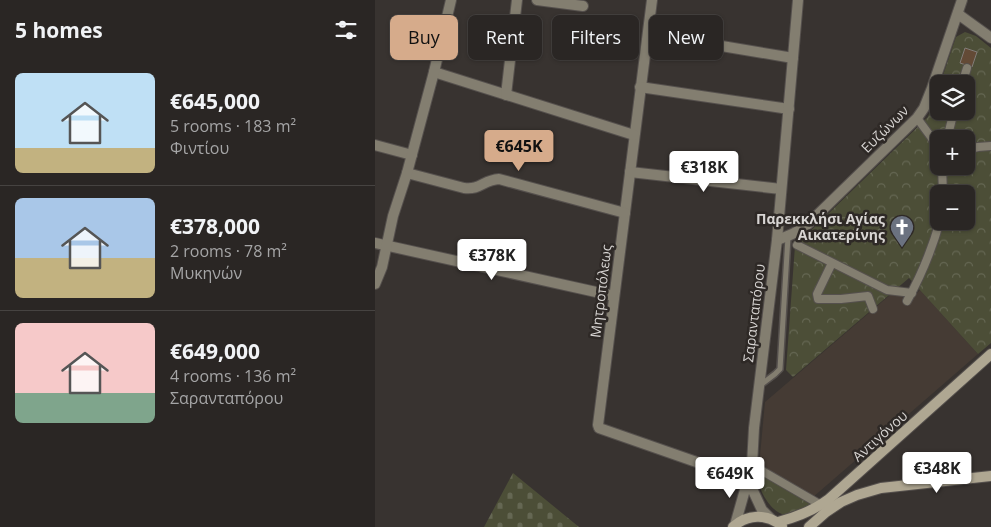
<!DOCTYPE html>
<html lang="en">
<head>
<meta charset="utf-8">
<style>
	body { margin:0; font-family:"Open Sans",sans-serif; background:#322e2c; color:#f1f3f6; height:100vh; display:flex; flex-direction:column; font-size:19px; white-space:nowrap }
	* { box-sizing:border-box; margin:0 }
	p { font-size:16px; color:#a5a5a6 }
	.icon { flex:none; width:28px; height:28px; fill:none; stroke:currentColor; stroke-width:2; stroke-linecap:round; stroke-linejoin:round }
	.map { position:relative; flex:1; overflow:hidden }
	.side { display:flex; flex-direction:column; background:#2a2624; width:375px }
	.side>* { flex:none }
	.banner { position:absolute; left:15px; top:15px; width:475px; height:45px; display:flex; gap:10px }
	.controls { position:absolute; left:555px; top:75px; display:grid; gap:10px }
	.controls a { display:grid; place-items:center; width:45px; height:45px; border-radius:8px; background:#2a2624; box-shadow:0 1px 4px #0004,0 0 0 1px #464341; font-size:25px }
	.price { position:absolute; translate:-50% -42px; padding:0 11px; border-radius:5px; background:#fff; color:#222; font-size:16px; line-height:32px; filter:drop-shadow(0 1px 2px #0008) }
	.price::after { content:''; position:absolute; left:50%; top:30px; width:15px; height:11px; margin-left:-8px; background:inherit; clip-path:polygon(0 0,100% 0,50% 100%) }
	.price.active { background:#d6ab8b; color:#111 }
	ul { padding:0; list-style:none }
	li { display:flex; align-items:center; gap:15px; height:125px; padding:0 15px }
	li+li { border-top:1px solid #464341 }
	li span { display:grid; place-items:center; flex:none; width:140px; height:100px; border-radius:8px; color:#555 }
	li>.icon { margin-inline-start:auto }
	span .icon { width:60px; height:60px; fill:#fffc; stroke-width:1 }
	li b { font-size:21px }
	h2 { display:flex; justify-content:space-between; align-items:center; height:60px; padding:0 15px; font-size:21px }
	.tag { padding:0 18px; border-radius:8px; background:#2a2624; box-shadow:0 1px 4px #0004,0 0 0 1px #464341; font-size:18px; line-height:45px }
	.tag.active { background:#d6ab8b; color:#111 }
	main { display:flex; flex:1; min-height:0 }
	.map>svg:first-child { display:block }
</style>
</head>
<body>
<main>
<section class="side">
<h2>5 homes<svg class="icon" aria-label="filters" viewBox="0 0 24 24"><path d="M4 7h16M4 17h16"/><circle cx="9" cy="7" r="2"/><circle cx="15" cy="17" r="2"/></svg></h2>
<ul>
<li><span style="background:linear-gradient(#bfe0f5 75%,#c2b280 0)"><svg class="icon" aria-label="home" viewBox="0 0 24 24"><path d="M3 11l9-7 9 7M6 9v11h12V9"/></svg></span><div><b>€645,000</b><p>5 rooms · 183 m²</p><p>Φιντίου</p></div></li>
<li><span style="background:linear-gradient(#a9c7e8 60%,#c2b280 0)"><svg class="icon" aria-label="home" viewBox="0 0 24 24"><path d="M3 11l9-7 9 7M6 9v11h12V9"/></svg></span><div><b>€378,000</b><p>2 rooms · 78 m²</p><p>Μυκηνών</p></div></li>
<li><span style="background:linear-gradient(#f6c9c9 70%,#7fa58c 0)"><svg class="icon" aria-label="home" viewBox="0 0 24 24"><path d="M3 11l9-7 9 7M6 9v11h12V9"/></svg></span><div><b>€649,000</b><p>4 rooms · 136 m²</p><p>Σαρανταπόρου</p></div></li>
</ul>
</section>
<div class="map">
<svg width="616" height="527" viewBox="0 0 616 527">
	<defs>
		<pattern id="cemetery-stones" width="16" height="16" patternUnits="userSpaceOnUse" patternTransform="scale(1.25)"><rect width="16" height="16" fill="#4c4e37"/><path d="M2 7V4a2 2 0 0 1 4 0v3zM10 15v-3a2 2 0 0 1 4 0v3z" fill="#656753"/></pattern>
		<pattern id="park-crowns" width="20" height="18" patternUnits="userSpaceOnUse" patternTransform="scale(1.25)"><rect width="20" height="18" fill="#4c4e37"/><path d="M2 6a3 3 0 1 1 6 0M12 15a3 3 0 1 1 6 0" fill="none" stroke="#656753"/></pattern>
	</defs>
	<rect width="100%" height="100%" fill="#383330"/>
	<!-- built -->
	<path fill="#453b34" d="M522 289 533 302 545 290 603 354 437 498 384 466 390 402Z"/>
	<!-- cemetery -->
	<path fill="url(#cemetery-stones)" d="M138 473 204 527H109Z"/>
	<!-- park -->
	<g fill="url(#park-crowns)" fill-rule="evenodd">
		<path d="M590 32 601 36 616 48V343L603 354 534 278 418 377 411 370 420 246 553 117 564 86V111H591V84H565L581 37ZM564 139H591V166H564ZM564 194H591V221H564Z"/>
		<path d="M385 471 439 503C431 508 421 517 411 515 399 514 388 497 385 487 384 482 384 477 385 471Z"/>
	</g>
	<!-- building -->
	<path fill="#634a36" stroke="#817c78" d="M590 48 602 52 597 67 585 63Z"/>
	<g fill="none" stroke-linecap="round" stroke-linejoin="round">
		<!-- service casing -->
		<g stroke="#55504d" stroke-width="8">
			<path id="service" d="M384 386 400 374 405 369 413 237"/>
		</g>
		<!-- pedestrian casing -->
		<g stroke="#55504d" stroke-width="10">
			<g id="pedestrian">
				<path d="M587 84 592 68"/>
				<path d="M542 118 556 137 564 151"/>
				<path d="M572 139 579 111"/>
				<path d="M591 150 603 147 616 146"/>
				<path d="M567 166 568 194"/>
				<path d="M422 245 512 290 537 293"/>
				<path d="M457 263 442 294 443 299H466L493 296 498 309"/>
				<path d="M532 301C546 276 557 249 565 221"/>
				<path d="M377 465 446 505 448 507"/>
			</g>
		</g>
		<!-- minor casing -->
		<g stroke="#55504d" stroke-width="12">
			<g id="minor">
				<path d="M162 0 208 6"/>
				<path d="M277 0 223 425 224 428 373 480"/>
				<path d="M583 14 616 38"/>
				<path d="M299 38 418 58"/>
				<path d="M59 72 259 135"/>
				<path d="M265 87 414 109"/>
				<path d="M131 95 142 0"/>
				<path d="M0 145 37 155"/>
				<path d="M255 172 406 189"/>
				<path d="M32 173 89 188C106 190 108 180 124 179L250 213"/>
				<path d="M402 240C413 236 424 232 433 224L542 118 549 108 557 88 587 0"/>
				<path d="M0 243 239 296"/>
				<path d="M0 284 7 267 18 216 32 173 59 72 76 0"/>
			</g>
		</g>
		<!-- tertiary casing -->
		<g stroke="#55504d" stroke-width="12">
			<g id="tertiary">
				<path d="M373 480 387 510 395 518"/>
				<path d="M360 525 377 465 379 428 402 240 423 0"/>
			</g>
		</g>
		<!-- secondary casing -->
		<g stroke="#55504d" stroke-width="12">
			<g id="secondary">
				<path d="M403 522C422 517 438 511 454 499L616 354"/>
				<path d="M358 527C372 514 392 513 407 526"/>
				<path d="M434 527 451 512 466 502 482 495 506 488 616 476"/>
			</g>
		</g>
		<!-- service -->
		<use href="#service" stroke="#837e70" stroke-width="5"/>
		<!-- pedestrian -->
		<use href="#pedestrian" stroke="#837e70" stroke-width="8"/>
		<!-- minor -->
		<use href="#minor" stroke="#837e70" stroke-width="10"/>
		<!-- tertiary -->
		<use href="#tertiary" stroke="#837e70" stroke-width="10"/>
		<!-- secondary -->
		<use href="#secondary" stroke="#afa792" stroke-width="10"/>
	</g>
	<!-- icons -->
	<defs>
		<g id="church-pin" transform="scale(1.25)"><path d="M0 17L-7.5 6A9.5 9.5 0 1 1 7.5 6Z" fill="#6b7280" stroke="#2e2926"/><path d="M-1.2-6h2.4v3.5h3.3v2.4h-3.3V6h-2.4V-.1h-3.3v-2.4h3.3Z" fill="#fff"/></g>
	</defs>
	<g fill-rule="evenodd">
		<use href="#church-pin" x="527" y="227"/>
	</g>
	<g text-anchor="middle" stroke-width="5" stroke-linejoin="round" paint-order="stroke">
		<!-- street labels -->
		<g font-size="14" fill="#d8d5d3" stroke="#2e2926">
			<text transform="translate(510 129) rotate(-45)" y="5">Ευζώνων</text>
			<text transform="translate(226 291) rotate(-83)" y="5">Μητροπόλεως</text>
			<text transform="translate(379 313) rotate(-83)" y="5">Σαρανταπόρου</text>
			<text transform="translate(505 436) rotate(-42)" y="5">Αντιγόνου</text>
		</g>
		<!-- poi labels -->
		<g font-size="14" font-weight="bold" fill="#d8d5d3" stroke="#2e2926" text-anchor="end">
			<text x="510" y="224">Παρεκκλήσι Αγίας<tspan x="510" dy="16">Αικατερίνης</tspan></text>
		</g>
	</g>
</svg>
<div class="controls">
<a><svg class="icon" aria-label="layers" viewBox="0 0 24 24"><path d="M12 4l9 5-9 5-9-5zM3 14l9 5 9-5"/></svg></a>
<a>+</a>
<a>−</a>
</div>
<b class="price active" style="left:144px;top:172px">€645K</b>
<b class="price" style="left:329px;top:193px">€318K</b>
<b class="price" style="left:117px;top:281px">€378K</b>
<b class="price" style="left:562px;top:494px">€348K</b>
<b class="price" style="left:355px;top:499px">€649K</b>
<div class="banner">
<a class="tag active">Buy</a>
<a class="tag">Rent</a>
<a class="tag">Filters</a>
<a class="tag">New</a>
</div>
</div>
</main>
</body>
</html>
